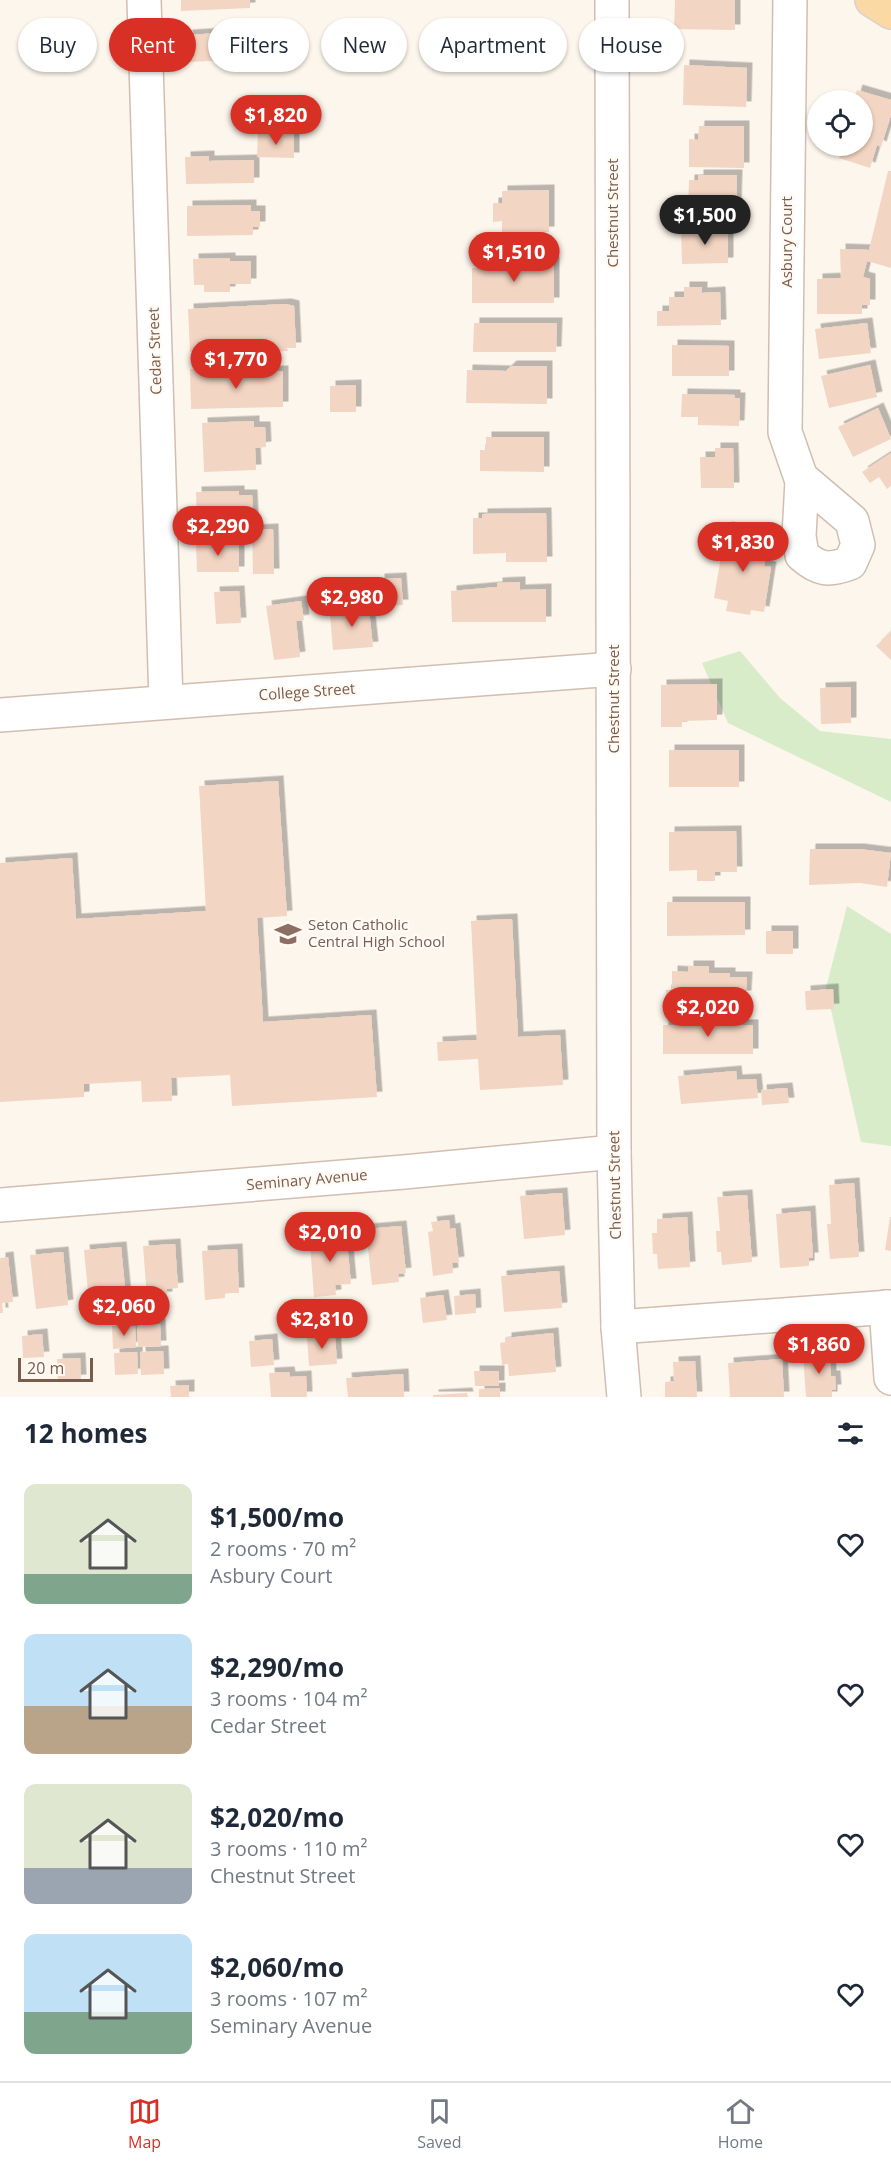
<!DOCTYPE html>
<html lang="en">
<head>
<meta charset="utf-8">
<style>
	body { margin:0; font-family:"Open Sans",sans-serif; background:#f6f6f7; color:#1f2937; height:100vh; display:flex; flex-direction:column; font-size:22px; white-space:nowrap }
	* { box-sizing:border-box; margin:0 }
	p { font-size:20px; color:#747a83 }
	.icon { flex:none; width:33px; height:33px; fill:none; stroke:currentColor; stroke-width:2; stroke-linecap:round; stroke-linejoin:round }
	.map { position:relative; height:1397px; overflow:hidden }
	.side { display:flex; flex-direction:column; background:#fff; flex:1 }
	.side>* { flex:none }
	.banner { position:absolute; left:18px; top:18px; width:855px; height:54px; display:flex; gap:12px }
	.fabs { position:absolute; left:807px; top:90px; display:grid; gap:12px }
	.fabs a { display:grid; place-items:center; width:66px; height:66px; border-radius:50%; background:#fff; box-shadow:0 2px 4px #0004; font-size:30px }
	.scale { position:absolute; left:18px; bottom:15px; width:75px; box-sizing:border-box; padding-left:6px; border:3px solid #7a5c4d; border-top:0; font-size:16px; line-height:21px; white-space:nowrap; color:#7a5c4d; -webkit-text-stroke:4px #fffaf3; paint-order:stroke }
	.price { position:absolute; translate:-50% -51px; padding:0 14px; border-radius:21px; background:#d93025; color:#fff; font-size:20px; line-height:39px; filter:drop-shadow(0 2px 3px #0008) }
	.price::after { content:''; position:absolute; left:50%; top:36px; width:18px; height:14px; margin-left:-9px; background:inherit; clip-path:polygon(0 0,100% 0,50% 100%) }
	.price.selected { background:#222; color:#fff }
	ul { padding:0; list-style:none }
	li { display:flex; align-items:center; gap:18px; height:150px; padding:0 24px }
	li span { display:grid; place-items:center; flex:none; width:168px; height:120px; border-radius:12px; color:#555 }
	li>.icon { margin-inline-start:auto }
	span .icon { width:72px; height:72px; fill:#fffc; stroke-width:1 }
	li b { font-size:26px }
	h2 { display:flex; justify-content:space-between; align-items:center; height:72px; padding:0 24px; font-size:26px }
	.chip { padding:0 21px; border-radius:27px; background:#fff; box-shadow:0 2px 4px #0004; font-size:21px; line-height:54px }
	.chip.selected { background:#d93025; color:#fff }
	.menu { display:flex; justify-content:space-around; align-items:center; height:84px; border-top:2px solid #e0e1e3; background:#fff; font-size:16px; color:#747a83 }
	.menu a { display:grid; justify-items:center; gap:3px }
	.menu .selected { color:#d93025 }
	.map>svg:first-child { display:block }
</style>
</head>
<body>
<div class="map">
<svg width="891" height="1397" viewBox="0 0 891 1397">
	<defs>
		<filter id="shadow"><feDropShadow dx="5.5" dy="-5.5" stdDeviation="0" flood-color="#0004"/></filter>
	</defs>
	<rect width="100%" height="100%" fill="#fdf6ec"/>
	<!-- green -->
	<g fill="#d8ecc9">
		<path d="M740 651 780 698 820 731 891 739V802L728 723 702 663Z"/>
		<path d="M847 906 891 934V1146L861 1142 826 988Z"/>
	</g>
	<!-- building -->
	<g fill="#f3d5c3" filter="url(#shadow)">
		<path d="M181 0H250V8L181 11Z"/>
		<path d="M675 0H735V30L674 29Z"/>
		<path d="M253 31 255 59 189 62 187 35Z"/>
		<path d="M684 65 747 68 746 107 683 105Z"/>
		<path d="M857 90 891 100V115L881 147 877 145 870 168 839 158 842 150 828 146H862V100H854Z"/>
		<path d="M699 126H744V168L689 167V139L698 140Z"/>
		<path d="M258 133 294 134V158L257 157Z"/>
		<path d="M209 156V161L254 160V183L186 184 185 157Z"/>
		<path d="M888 171H891V268L867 261 863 277 870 279V305H862V314H817V279L841 278 840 249 869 250Z"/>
		<path d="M698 175H737L736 209H688L689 180H698Z"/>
		<path d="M549 190V232L502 233V221L493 222V203H502V191Z"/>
		<path d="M251 205V211H260V227H253V235L187 236V206Z"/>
		<path d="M681 228H728V263L682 264Z"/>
		<path d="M230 258V261H251V284H230V292H204V285H194L193 259Z"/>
		<path d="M483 262H554V303H472V268H483Z"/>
		<path d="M684 287H702V293L720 292 721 325 657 326V311H669V297H684Z"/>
		<path d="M286 304 294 306 296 348H287L288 351 201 355V351L190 352 188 309Z"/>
		<path d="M474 323H557L556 352H473Z"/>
		<path d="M867 323 871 353 819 359 815 329Z"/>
		<path d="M672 345 729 346V376H672Z"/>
		<path d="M870 365 877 397 829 408 821 376Z"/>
		<path d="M511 366H547V404L466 403 467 370 506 371Z"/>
		<path d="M190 369H212V373L283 371V407L191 409Z"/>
		<path d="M356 385V412H330V386Z"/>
		<path d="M682 394 735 395V398H740L739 426 698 425V417H681Z"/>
		<path d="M878 408 891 439 853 457 838 427Z"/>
		<path d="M254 421V427H265L266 447 255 448 256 470 204 472 202 423Z"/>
		<path d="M486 437H544V472L480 471V450H486Z"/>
		<path d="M715 448H733L734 488H701L700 457H715Z"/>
		<path d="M891 453V486L887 489 879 477 870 483 862 472Z"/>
		<path d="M239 491V495H252L253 519 197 520 196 492Z"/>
		<path d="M546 513 547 562H506V553L473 554V518H482V514Z"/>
		<path d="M726 527 747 531 746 535 769 539 764 566 771 567 764 612 751 610 750 615 726 611 728 601 714 598Z"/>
		<path d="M273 529 274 574H253L252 530Z"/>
		<path d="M239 541V572H197L196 542Z"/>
		<path d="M401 578 403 605 380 606 379 579Z"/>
		<path d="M520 582V590L546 589V622H452L451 591 497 587V583Z"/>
		<path d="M239 591 241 623 216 624 214 592Z"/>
		<path d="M301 601 304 620 296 621 300 657 274 660 266 606Z"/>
		<path d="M368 601 373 647 333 650 330 615 348 613 347 603Z"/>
		<path d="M891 631V660L876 646Z"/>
		<path d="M717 684V720L682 721V727H661V685Z"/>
		<path d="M851 687V723L821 724 820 688Z"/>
		<rect x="669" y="750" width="70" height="37"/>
		<path d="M278 781 287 916 257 918 263 1022 371 1015 377 1097 232 1106 230 1075 171 1078 172 1101 142 1102 141 1081 84 1084V1097L0 1102V863L72 858 76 919 206 911 199 786Z"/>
		<path d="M736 831 737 872H715V881H697V870L669 871V832Z"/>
		<path d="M810 849H859L891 853 887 887 860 883 809 885Z"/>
		<path d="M667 902H745V935L667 936Z"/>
		<path d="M512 919 518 1037 560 1035 563 1085 480 1090 478 1059 438 1061 437 1042 477 1040 471 921Z"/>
		<rect x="766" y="931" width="27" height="23"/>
		<path d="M688 966H709V973H730V977H747L746 996H739V1004H666V990H672V971L688 972Z"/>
		<path d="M833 989 834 1009 806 1010 805 991Z"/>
		<path d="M689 1017H717V1025H753V1054H663V1025H689Z"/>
		<path d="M736 1071 737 1080 756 1079 758 1098 681 1104 678 1076Z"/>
		<path d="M787 1088 789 1103 762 1105 761 1090Z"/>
		<path d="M854 1183 859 1257 830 1259 827 1224H831L829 1185Z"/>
		<path d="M562 1193 565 1235 524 1239 520 1196Z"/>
		<path d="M747 1195 752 1262 722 1265 721 1252H717L716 1231H720L717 1197Z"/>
		<path d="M810 1211 813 1258H809V1266L780 1268 776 1214Z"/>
		<path d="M687 1217 690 1267 658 1269 657 1254H653L652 1233H657V1219Z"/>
		<path d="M890 1217H891V1251L885 1250Z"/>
		<path d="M449 1220 450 1229 455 1228 459 1262 452 1263 453 1273 433 1276 428 1232 433 1231 431 1222Z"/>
		<path d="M401 1226 406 1273 398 1274 399 1282 372 1285 366 1229Z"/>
		<path d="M346 1231 351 1284 335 1285 336 1295 314 1297 310 1244 318 1243V1234Z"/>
		<path d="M175 1244 178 1288 167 1289V1297L147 1298 143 1246Z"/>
		<path d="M121 1247 126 1298 89 1302 84 1250Z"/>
		<path d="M237 1249 239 1293H225V1298L205 1300 202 1251Z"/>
		<path d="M63 1252 68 1305 36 1309 30 1255Z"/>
		<path d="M8 1257 13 1302 2 1303 3 1313H0V1258Z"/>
		<path d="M559 1271 562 1308 504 1312 501 1276Z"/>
		<path d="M475 1294 476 1313 455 1315 454 1296Z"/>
		<path d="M443 1295 447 1320 423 1323 420 1298Z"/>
		<path d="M160 1324 161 1346 138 1347 137 1326Z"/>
		<path d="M112 1326H135L136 1347 113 1349Z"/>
		<path d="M553 1333 556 1372 509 1376 508 1364 502 1365 500 1343 506 1342V1338Z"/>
		<path d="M42 1334 44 1357 23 1358 22 1336Z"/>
		<path d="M335 1335 337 1364 309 1366 307 1337Z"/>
		<path d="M272 1339 274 1365 251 1367 249 1341Z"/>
		<path d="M163 1351 164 1374 141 1375 140 1352Z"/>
		<path d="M137 1352 138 1374 115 1375 114 1353Z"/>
		<path d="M830 1352 831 1376H835L836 1390H832V1397H806L803 1354Z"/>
		<path d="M80 1358 81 1380 58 1381 57 1359Z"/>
		<path d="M782 1359 784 1397H730L728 1363Z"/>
		<path d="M695 1361 697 1397H665V1382L674 1381 673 1362Z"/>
		<path d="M474 1371H499V1386H475Z"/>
		<path d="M289 1372 290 1377 306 1376 307 1397H271L269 1373Z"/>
		<path d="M403 1374 404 1397H348L346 1378Z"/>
		<path d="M189 1385V1397H171L170 1386Z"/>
		<path d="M500 1388V1397H479V1389Z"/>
		<path d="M467 1393 468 1397H433V1395Z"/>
	</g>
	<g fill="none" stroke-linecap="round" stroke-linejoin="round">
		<!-- minor casing -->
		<g stroke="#d1beb0" stroke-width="36">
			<g id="minor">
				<path d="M144 0 166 702"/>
				<path d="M612 0 614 1152 618 1327 624 1397"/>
				<path d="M790 0 785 432 802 481"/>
				<path d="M802 481H805L852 521 858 545 850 563C829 571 819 570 802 555L799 536Z"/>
				<path d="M0 715 614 669"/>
				<path d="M0 1205 404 1172 614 1152"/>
				<path d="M886 1307 891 1378"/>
				<path d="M618 1327 891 1307"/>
			</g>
		</g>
		<!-- major casing -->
		<g stroke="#dad1cd" stroke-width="36">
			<path id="major" d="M872 0 891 12"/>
		</g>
		<!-- minor -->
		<use href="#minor" stroke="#fff" stroke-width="33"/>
		<!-- major -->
		<use href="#major" stroke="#fbd9a5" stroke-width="33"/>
	</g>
	<!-- icons -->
	<defs>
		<g id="school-bare" transform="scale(2.07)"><path d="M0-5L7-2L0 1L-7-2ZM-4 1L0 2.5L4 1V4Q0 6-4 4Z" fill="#8d6e63" stroke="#fffaf3" stroke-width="2.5" paint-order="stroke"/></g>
	</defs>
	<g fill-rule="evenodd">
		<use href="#school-bare" x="288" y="934"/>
	</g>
	<g text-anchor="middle" stroke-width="4.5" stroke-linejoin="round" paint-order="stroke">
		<!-- street labels -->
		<g font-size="15" fill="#7a5c4d" stroke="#fffaf3">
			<text transform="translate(613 213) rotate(-90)" y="5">Chestnut Street</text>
			<text transform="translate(787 242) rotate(-90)" y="5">Asbury Court</text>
			<text transform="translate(155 351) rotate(-92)" y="5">Cedar Street</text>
			<text transform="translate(307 692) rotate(-4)" y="5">College Street</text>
			<text transform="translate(614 699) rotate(-90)" y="5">Chestnut Street</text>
			<text transform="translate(307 1180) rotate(-5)" y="5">Seminary Avenue</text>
			<text transform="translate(615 1185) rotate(-91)" y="5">Chestnut Street</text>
		</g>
		<!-- education labels -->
		<g font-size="15" fill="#785e54" stroke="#fffaf3" text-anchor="start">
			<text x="308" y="930">Seton Catholic<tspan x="308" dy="17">Central High School</tspan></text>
		</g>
	</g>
</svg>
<div class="fabs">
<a><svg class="icon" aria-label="locate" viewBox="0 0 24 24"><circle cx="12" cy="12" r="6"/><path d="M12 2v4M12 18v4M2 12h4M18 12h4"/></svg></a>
</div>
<div class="scale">20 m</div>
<b class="price" style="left:276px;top:146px">$1,820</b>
<b class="price selected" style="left:705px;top:246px">$1,500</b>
<b class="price" style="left:514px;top:283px">$1,510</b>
<b class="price" style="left:236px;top:390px">$1,770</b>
<b class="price" style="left:218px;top:557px">$2,290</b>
<b class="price" style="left:743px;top:573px">$1,830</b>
<b class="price" style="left:352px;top:628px">$2,980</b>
<b class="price" style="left:708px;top:1038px">$2,020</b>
<b class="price" style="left:330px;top:1263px">$2,010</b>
<b class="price" style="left:124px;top:1337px">$2,060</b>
<b class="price" style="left:322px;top:1350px">$2,810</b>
<b class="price" style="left:819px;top:1375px">$1,860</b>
<div class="banner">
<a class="chip">Buy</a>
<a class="chip selected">Rent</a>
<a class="chip">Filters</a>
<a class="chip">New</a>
<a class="chip">Apartment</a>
<a class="chip">House</a>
</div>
</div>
<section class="side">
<h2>12 homes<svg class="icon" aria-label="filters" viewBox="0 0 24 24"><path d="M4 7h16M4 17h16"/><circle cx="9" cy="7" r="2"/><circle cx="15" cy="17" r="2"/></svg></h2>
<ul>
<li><span style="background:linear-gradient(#dfe7d0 75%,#7fa58c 0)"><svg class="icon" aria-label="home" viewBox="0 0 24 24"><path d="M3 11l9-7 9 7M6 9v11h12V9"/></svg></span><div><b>$1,500/mo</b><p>2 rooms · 70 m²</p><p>Asbury Court</p></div><svg class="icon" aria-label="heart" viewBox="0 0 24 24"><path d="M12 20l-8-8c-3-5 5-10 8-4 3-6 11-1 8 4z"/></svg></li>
<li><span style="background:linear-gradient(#bfe0f5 60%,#b9a48a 0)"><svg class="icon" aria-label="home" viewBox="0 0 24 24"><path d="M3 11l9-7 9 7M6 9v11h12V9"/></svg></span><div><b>$2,290/mo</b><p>3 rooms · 104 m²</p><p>Cedar Street</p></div><svg class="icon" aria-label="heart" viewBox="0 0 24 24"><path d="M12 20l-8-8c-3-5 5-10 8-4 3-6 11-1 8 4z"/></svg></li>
<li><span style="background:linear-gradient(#dfe7d0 70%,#9aa5b1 0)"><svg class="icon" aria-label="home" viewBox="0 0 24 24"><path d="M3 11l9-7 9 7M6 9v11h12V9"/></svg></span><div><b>$2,020/mo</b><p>3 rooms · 110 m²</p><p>Chestnut Street</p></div><svg class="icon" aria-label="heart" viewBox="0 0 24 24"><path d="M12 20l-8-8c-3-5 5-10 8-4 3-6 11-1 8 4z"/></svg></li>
<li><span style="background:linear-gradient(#bfe0f5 65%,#7fa58c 0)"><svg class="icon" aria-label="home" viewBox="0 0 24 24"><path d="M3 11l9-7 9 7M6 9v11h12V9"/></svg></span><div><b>$2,060/mo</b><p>3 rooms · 107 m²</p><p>Seminary Avenue</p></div><svg class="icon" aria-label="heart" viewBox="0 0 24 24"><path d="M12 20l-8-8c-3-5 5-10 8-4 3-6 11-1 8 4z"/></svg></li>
</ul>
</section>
<nav class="menu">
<a class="selected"><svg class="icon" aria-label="map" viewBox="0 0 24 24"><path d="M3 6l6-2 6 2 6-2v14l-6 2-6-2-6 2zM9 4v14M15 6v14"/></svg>Map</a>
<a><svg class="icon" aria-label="saved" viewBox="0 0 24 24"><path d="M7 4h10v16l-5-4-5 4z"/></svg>Saved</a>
<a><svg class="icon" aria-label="home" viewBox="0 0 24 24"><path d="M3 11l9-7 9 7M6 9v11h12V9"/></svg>Home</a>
</nav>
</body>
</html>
